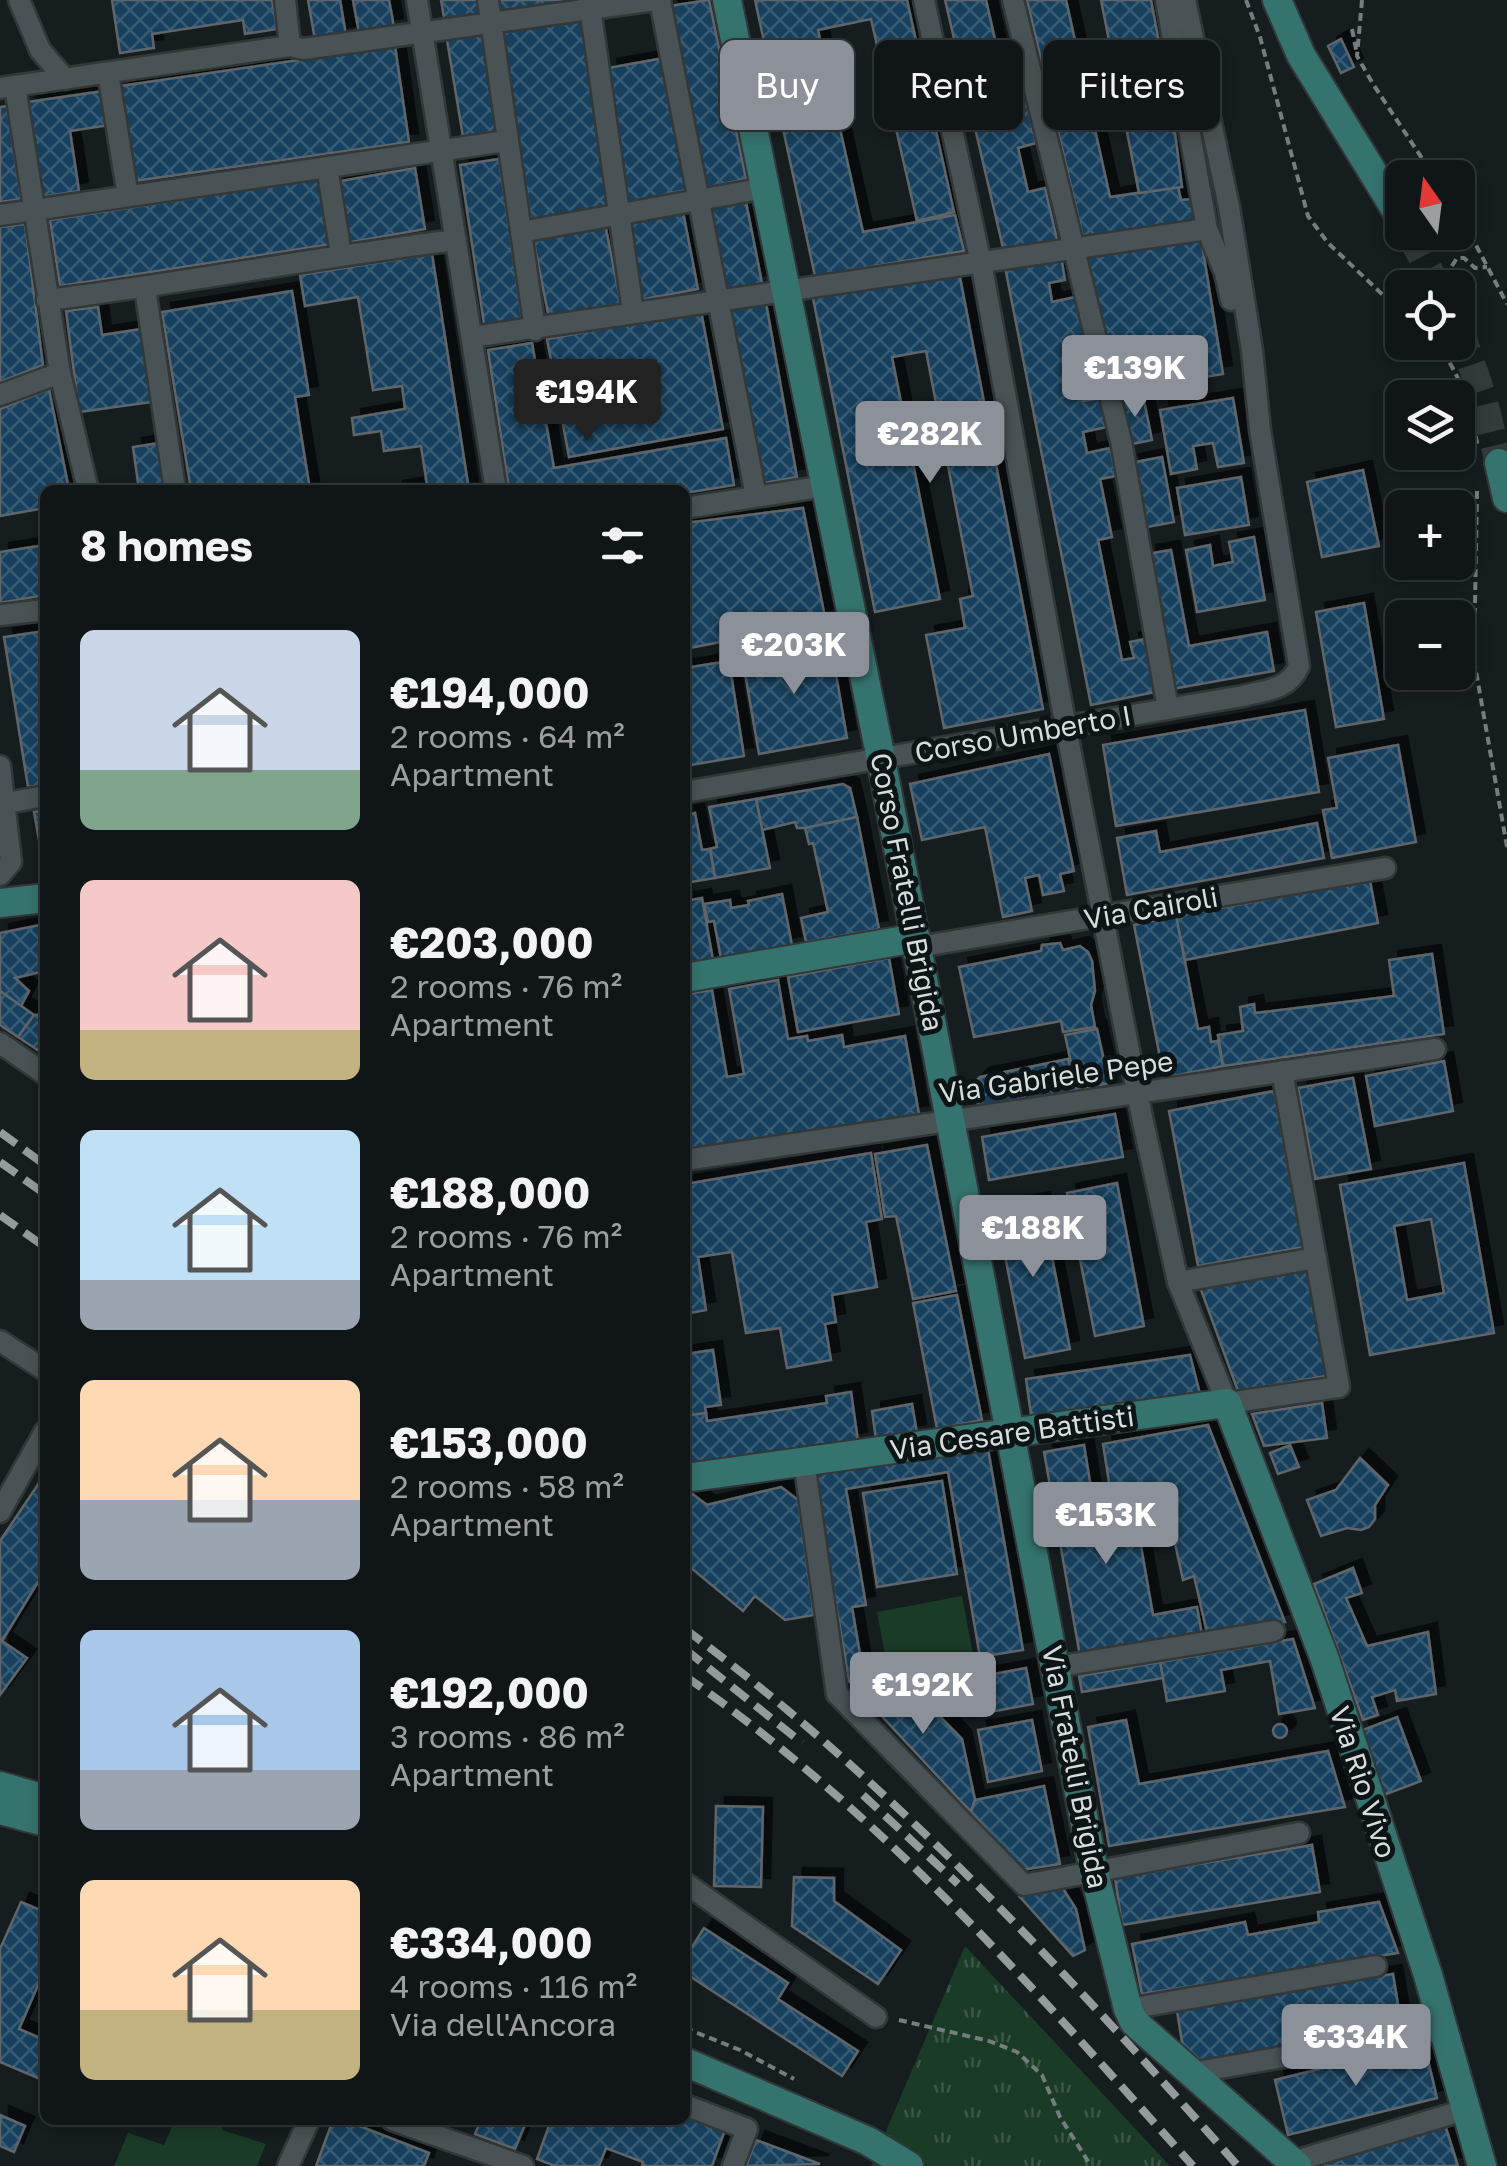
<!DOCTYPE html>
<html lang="en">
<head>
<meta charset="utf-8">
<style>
	body { margin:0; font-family:"Golos Text",sans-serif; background:#191f20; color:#f1f3f6; height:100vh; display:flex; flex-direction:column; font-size:38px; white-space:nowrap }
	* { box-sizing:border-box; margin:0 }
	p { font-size:32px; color:#9c9fa1 }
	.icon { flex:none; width:55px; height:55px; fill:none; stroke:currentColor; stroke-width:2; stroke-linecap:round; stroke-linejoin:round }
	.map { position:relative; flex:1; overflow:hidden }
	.panel { position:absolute; left:40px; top:485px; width:650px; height:1640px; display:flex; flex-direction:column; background:#101617; border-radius:15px; box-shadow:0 5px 15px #0003,0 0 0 2px #303536 }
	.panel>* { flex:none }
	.banner { position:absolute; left:720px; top:40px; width:635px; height:90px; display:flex; gap:20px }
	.needle { width:65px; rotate:346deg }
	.tools { position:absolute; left:1385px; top:160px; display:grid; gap:20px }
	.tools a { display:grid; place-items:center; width:90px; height:90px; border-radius:15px; background:#101617; box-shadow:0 5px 15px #0003,0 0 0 2px #303536; font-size:50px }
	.price { position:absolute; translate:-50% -85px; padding:0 22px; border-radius:10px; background:#8c9099; color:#fff; font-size:32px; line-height:65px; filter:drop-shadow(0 2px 5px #0008) }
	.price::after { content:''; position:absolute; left:50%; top:60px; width:30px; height:22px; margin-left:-15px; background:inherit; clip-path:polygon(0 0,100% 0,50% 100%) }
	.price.on { background:#222; color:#fff }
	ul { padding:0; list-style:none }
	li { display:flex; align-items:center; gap:30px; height:250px; padding:0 40px }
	li span { display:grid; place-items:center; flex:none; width:280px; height:200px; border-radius:15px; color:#555 }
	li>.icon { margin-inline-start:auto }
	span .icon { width:120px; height:120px; fill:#fffc; stroke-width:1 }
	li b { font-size:42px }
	h2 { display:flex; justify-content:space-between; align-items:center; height:120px; padding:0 40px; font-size:42px }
	.pill { padding:0 35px; border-radius:15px; background:#101617; box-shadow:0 5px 15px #0003,0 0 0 2px #303536; font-size:35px; line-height:90px }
	.pill.on { background:#8c9099; color:#fff }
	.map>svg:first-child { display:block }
</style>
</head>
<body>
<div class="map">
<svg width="1507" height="2166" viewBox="0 0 1507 2166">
	<defs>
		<pattern id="park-tufts" width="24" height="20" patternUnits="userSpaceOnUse" patternTransform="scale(2.5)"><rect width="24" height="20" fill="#1a3b26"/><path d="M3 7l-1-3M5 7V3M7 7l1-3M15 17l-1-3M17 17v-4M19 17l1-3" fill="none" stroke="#3b5745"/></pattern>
		<pattern id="building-cross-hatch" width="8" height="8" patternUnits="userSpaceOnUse" patternTransform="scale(2.5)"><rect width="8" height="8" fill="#16415d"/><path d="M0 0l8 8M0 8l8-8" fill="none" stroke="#375c74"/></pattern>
		<filter id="shadow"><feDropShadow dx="9" dy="-9" stdDeviation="0" flood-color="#0009"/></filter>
	</defs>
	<rect width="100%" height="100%" fill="#151d1f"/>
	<!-- park -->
	<path fill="url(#park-tufts)" d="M965 1946 1170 2166H871Z"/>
	<!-- garden -->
	<g fill="#1a3b26">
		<path d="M962 1596 973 1654 888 1670 877 1612Z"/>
		<path d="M175 2120H225L222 2130 266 2144 257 2166H114L128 2133 164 2145Z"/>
	</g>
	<!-- building -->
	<g fill="url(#building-cross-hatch)" stroke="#5e656b" stroke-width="2.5" fill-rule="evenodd" filter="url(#shadow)">
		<path d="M112 0H272L277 29 245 34 243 20 152 34 154 48 120 53Z"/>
		<path d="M308 0H340L346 35 315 40Z"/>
		<path d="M353 0H389L394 27 359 33Z"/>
		<path d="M441 0H479L482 17 445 23Z"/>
		<path d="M499 0H580V2L500 13Z"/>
		<path d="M709 0 746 179 704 188 669 6Z"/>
		<path d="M755 0H907L954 212 917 221 871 19 818 30 863 232 955 215 964 251 815 276Z"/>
		<path d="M945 0H986L1001 66 1017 62 1036 143 1018 148 1028 192 1045 188 1057 240 1004 252Z"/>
		<path d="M1027 0H1066L1110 197 1178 187 1181 200 1192 199 1195 221 1083 237Z"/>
		<path d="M1101 0H1151L1173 117 1182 187 1139 193Z"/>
		<path d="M582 17 609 208 531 220 501 30Z"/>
		<path d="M484 34 500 131 463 137 447 40Z"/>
		<path d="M1341 39 1354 67 1341 73 1328 46Z"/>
		<path d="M395 46 409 142 134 181 120 86Z"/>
		<path d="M664 58 690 189 623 204 608 68Z"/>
		<path d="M104 91 110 125 70 131 79 191 41 197 27 102Z"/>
		<path d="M7 106 21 199 0 202V107Z"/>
		<path d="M499 159 523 325 485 330 460 165Z"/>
		<path d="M415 168 425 229 346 243 335 182Z"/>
		<path d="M322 178 332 244 60 286 50 220Z"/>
		<path d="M746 202 762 283 724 291 709 209Z"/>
		<path d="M683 212 698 289 640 300 625 223Z"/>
		<path d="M25 224 43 365 0 382V227Z"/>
		<path d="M605 224 621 304 549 318 533 238Z"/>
		<path d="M1201 238 1223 374 1117 391 1086 256Z"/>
		<path d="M432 254 469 490H393L427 485 421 446 384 451 381 431 354 435 352 418 405 409 402 386 373 390 358 297 305 306 300 275Z"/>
		<path d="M1061 256 1065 280 1049 283 1052 302 1080 296 1096 376 1079 380 1083 401 1101 398 1107 427 1083 432 1087 453 1110 448 1116 476 1100 479 1112 537 1098 540 1122 660 1134 658 1130 642 1145 639 1155 692 1091 705 1005 267Z"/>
		<path d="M959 272 1043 709 944 728 926 635 965 628 960 599 973 596 926 351 892 357 940 599 875 612 813 298Z"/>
		<path d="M292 291 309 395 295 397 310 490H191L162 312Z"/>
		<path d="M766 303 797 477 759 484 728 309Z"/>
		<path d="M98 307 102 335 142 329 152 402 79 412 66 311Z"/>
		<path d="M701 311 723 429 569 457 547 339Z"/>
		<path d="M532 343 554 468 726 438 734 485 685 493V490H509L488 350Z"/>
		<path d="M49 389 69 490H45V508L0 516V409Z"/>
		<path d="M1143 396 1152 440 1127 445 1118 401Z"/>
		<path d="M1233 398 1244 463 1218 467 1213 443 1193 446 1197 469 1171 474 1160 410Z"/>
		<path d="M160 443 167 490H139L133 447Z"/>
		<path d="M1162 457 1174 522 1142 528 1130 463Z"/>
		<path d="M1363 470 1379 546 1322 557 1307 482Z"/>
		<path d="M1241 477 1249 525 1185 535 1177 488Z"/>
		<path d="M803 508 825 617 771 632 685 649V523Z"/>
		<path d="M1254 537 1265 600 1197 612 1186 550 1210 545 1213 566 1233 562 1229 542Z"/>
		<path d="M45 545V595L0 603V552Z"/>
		<path d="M1171 550 1189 646 1267 632 1274 671 1172 689 1147 554Z"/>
		<path d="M1364 603 1384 719 1336 727 1316 612Z"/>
		<path d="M45 631V785L28 787 4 637Z"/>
		<path d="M830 640 847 738 759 754 742 656Z"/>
		<path d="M729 661 744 756 685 766V668Z"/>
		<path d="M1305 710 1319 792 1116 826 1103 745Z"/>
		<path d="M1398 745 1416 842 1332 858 1323 810 1337 808 1328 758Z"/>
		<path d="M1049 754 1074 871 1060 874 1064 891 1043 895 1039 875 1025 878 1032 911 1003 917 985 827 922 840 910 784Z"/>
		<path d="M843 784 850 788 857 817 805 828H797L795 822 762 830 756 799Z"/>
		<path d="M756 799 770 868 715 878 710 849 717 847 709 807Z"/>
		<path d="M45 810V874L34 812Z"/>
		<path d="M695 813 702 850 710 849 715 878 685 883V815Z"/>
		<path d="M857 817 879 929 806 942 801 918 828 912 813 843 809 844 805 828Z"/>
		<path d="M1317 823 1324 858 1127 895 1117 838 1156 831 1160 852Z"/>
		<path d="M1370 881 1378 923 1185 960 1176 916Z"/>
		<path d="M782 894 792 945 721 958 714 921 708 922 704 904 730 900 731 908 749 905 748 901Z"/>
		<path d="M702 898 714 966 685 971V901Z"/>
		<path d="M1176 916 1198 1029 1209 1027 1211 1042 1218 1041 1223 1066 1164 1078 1134 925Z"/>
		<path d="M45 924V971L15 978 29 991 21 1006 0 991V933Z"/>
		<path d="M1060 943 1063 950 1080 946 1088 952 1092 961 1095 991 1091 1005 1095 1027 1063 1032 1061 1021 974 1037 959 967 1041 951 1042 945Z"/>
		<path d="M1432 954 1444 1034 1223 1066 1218 1035 1243 1031 1240 1007 1254 1004 1255 1013 1394 996 1389 960Z"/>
		<path d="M889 958 899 1014 798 1032 788 977Z"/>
		<path d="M778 980 788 1039 807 1036 808 1041 842 1035 844 1047 905 1036 919 1114 685 1155V994L712 990 727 1077 744 1074 729 989Z"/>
		<path d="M0 991 34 1015 18 1037 0 1025Z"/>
		<path d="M34 1015H45V1055L18 1037Z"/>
		<path d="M1097 1029 1109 1083 1077 1090 1065 1035Z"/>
		<path d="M1068 1059 1077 1090 984 1109 976 1101 972 1091 974 1083 980 1077Z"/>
		<path d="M1444 1061 1453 1111 1375 1126 1366 1076Z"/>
		<path d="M1353 1078 1371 1169 1315 1179 1298 1088Z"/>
		<path d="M1274 1091 1303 1247 1198 1266 1169 1111Z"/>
		<path d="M1115 1114 1123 1157 989 1180 982 1137Z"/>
		<path d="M927 1145 956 1291 913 1299 896 1216 885 1217 875 1154Z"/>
		<path d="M871 1153 882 1219 866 1222 877 1287 832 1295 836 1322 825 1324 831 1360 787 1368 780 1328 746 1333 732 1252 698 1257 706 1310 685 1314V1184Z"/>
		<path d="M1464 1163 1494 1333 1370 1355 1340 1185ZM1431 1219 1444 1293 1407 1300 1394 1226Z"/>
		<path d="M1117 1183 1144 1326 1095 1336 1067 1193Z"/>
		<path d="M1041 1201 1070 1349 1025 1358 996 1210Z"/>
		<path d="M1308 1268 1326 1376 1238 1391 1200 1287Z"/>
		<path d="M957 1295 982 1420 937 1429 913 1303Z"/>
		<path d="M713 1350 721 1405 705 1407 706 1413 685 1416V1354Z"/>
		<path d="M1190 1355 1201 1398 1032 1422 1026 1379Z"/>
		<path d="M851 1392 858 1441 685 1466V1416L706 1413 707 1421 827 1403 826 1396Z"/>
		<path d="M1322 1403 1327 1438 1264 1446 1252 1414Z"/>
		<path d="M912 1404 917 1433 876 1440 872 1411Z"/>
		<path d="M1208 1425 1285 1622 1208 1637 1194 1576 1183 1580 1163 1488 1111 1495 1103 1444Z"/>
		<path d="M1084 1445 1096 1519 1135 1512 1153 1615 1197 1607 1202 1635 1080 1656 1044 1452Z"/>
		<path d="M1290 1445 1299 1467 1278 1474 1270 1453Z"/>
		<path d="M988 1449 1023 1650 980 1657 948 1472 846 1489 866 1605 852 1607 864 1678 849 1681 814 1474Z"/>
		<path d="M1360 1458 1388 1485 1375 1505V1519L1369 1527 1361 1530 1347 1528 1321 1536 1307 1500 1336 1490Z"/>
		<path d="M43 1477 45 1586 38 1582 2 1641 27 1658 0 1695V1541Z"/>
		<path d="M942 1481 957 1574 877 1587 863 1493Z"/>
		<path d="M781 1487 798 1500 814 1615 785 1620 755 1596 743 1611 685 1563V1493L690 1492 707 1505Z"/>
		<path d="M1353 1568 1362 1593 1346 1598 1367 1646 1428 1632 1436 1694 1397 1701 1395 1690 1372 1697 1378 1715 1363 1720 1314 1584Z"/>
		<path d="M1293 1639 1315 1708 1279 1714 1270 1661 1221 1670 1225 1691 1167 1701 1160 1662Z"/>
		<path d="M1160 1662 1163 1678 1082 1692 1079 1676Z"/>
		<path d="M1026 1668 1033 1704 974 1715 967 1679Z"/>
		<path d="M891 1675 899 1714 933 1709 962 1739 975 1800 971 1812 849 1681Z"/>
		<path d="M1397 1717 1421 1781 1384 1795 1360 1731Z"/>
		<path d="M1032 1720 1042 1771 988 1782 978 1730Z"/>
		<path d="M1126 1720 1139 1784 1328 1751 1345 1807 1109 1846 1088 1727Z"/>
		<circle cx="1280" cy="1731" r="7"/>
		<path d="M1044 1786 1060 1864 1022 1870 971 1812 975 1800Z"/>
		<path d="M716 1806 763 1807 761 1887 714 1886Z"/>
		<path d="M1312 1845 1320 1892 1122 1925 1115 1878Z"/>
		<path d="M794 1877 834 1878V1901L901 1950 878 1984 792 1926Z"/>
		<path d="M1062 1887 1076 1909 1085 1950 1073 1956 1020 1897Z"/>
		<path d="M21 1902 45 1912V1969L19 2029 45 2040V2081L0 2062V1949Z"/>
		<path d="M1379 1902 1398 1953 1142 1994 1132 1944 1245 1922 1248 1935 1319 1922 1318 1912Z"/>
		<path d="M704 1928 788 1983 778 1999 858 2051 842 2076 685 1973V1958Z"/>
		<path d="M1393 1974 1402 2029 1186 2067 1177 2011Z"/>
		<path d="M1424 2043 1437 2098 1288 2135 1275 2080Z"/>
		<path d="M685 2112 726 2127 712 2166H642L643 2162 606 2148 599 2166H555L537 2159 551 2120H685Z"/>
		<path d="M0 2115 25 2126 14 2152 0 2146Z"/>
		<path d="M333 2120H344L429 2153 424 2166H316Z"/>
		<path d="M481 2120H527L515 2149 475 2134Z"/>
		<path d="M1445 2125 1458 2166H1326L1322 2162Z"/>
		<path d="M756 2140 820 2164 746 2166Z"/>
	</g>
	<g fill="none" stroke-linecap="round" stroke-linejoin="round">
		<!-- secondary-tunnel -->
		<g stroke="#323a3c" stroke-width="28" stroke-dasharray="28 14" stroke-linecap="butt">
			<path d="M1409 232 1438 288"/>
			<path d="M1458 325 1483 398 1499 463"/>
		</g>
		<!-- street casing -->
		<g stroke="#323738" stroke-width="25">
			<g id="street">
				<path d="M19 0 40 50 65 79"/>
				<path d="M285 0 290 46"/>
				<path d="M417 0 496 490"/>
				<path d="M488 0 535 330"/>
				<path d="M589 0 633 312"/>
				<path d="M660 0 756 496"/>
				<path d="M924 0 983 273 1066 728 1142 1117 1178 1282 1227 1403 1339 1387 1282 1071"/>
				<path d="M1013 0 1121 441 1168 709"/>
				<path d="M1166 0 1207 229 1225 273 1231 300"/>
				<path d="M108 73 128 196"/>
				<path d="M15 86 60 373 88 490"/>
				<path d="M0 88 290 46 304 49 655 0"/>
				<path d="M327 167 341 254"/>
				<path d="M0 215 506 141"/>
				<path d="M521 232 765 188"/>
				<path d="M145 288 175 490"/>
				<path d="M47 300C184 283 319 257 456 240"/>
				<path d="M472 337 1207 229"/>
				<path d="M0 395 60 373"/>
				<path d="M685 508 826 486"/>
				<path d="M0 615 45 610"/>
				<path d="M0 766 11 862 0 875"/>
				<path d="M685 792 1243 696C1266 690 1289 690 1299 666L1260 430 1252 350 1229 207 1185 0"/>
				<path d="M6 803 45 796"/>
				<path d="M918 947 1385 868"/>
				<path d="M0 1043 45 1074"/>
				<path d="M685 1160 1435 1049"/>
				<path d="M1178 1282 1316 1258"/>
				<path d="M0 1341 45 1370"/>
				<path d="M804 1461 837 1694 1024 1885 1299 1833"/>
				<path d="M0 1512 45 1431"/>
				<path d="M1055 1667 1274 1631"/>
				<path d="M685 1883 876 2017"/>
				<path d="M1128 2009 1376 1966"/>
				<path d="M1191 2073 1444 2029"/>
				<path d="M685 2105 747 2129 733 2166"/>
				<path d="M392 2120 523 2166"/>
				<path d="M1292 2162 1468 2109"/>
				<path d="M288 2166 309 2120"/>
			</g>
		</g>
		<!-- secondary casing -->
		<g stroke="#323738" stroke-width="32">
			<g id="secondary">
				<path d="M727 0 881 759 1094 1872 1128 2009 1134 2022 1297 2166"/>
				<path d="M1277 0 1301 55 1402 220"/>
				<path d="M1499 463 1507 498"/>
				<path d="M0 903 45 898"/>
				<path d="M685 978 916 938"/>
				<path d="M685 1478 1227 1403 1324 1657 1428 1975 1482 2166"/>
				<path d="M0 1786 45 1799"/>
				<path d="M0 1810 45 1822"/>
				<path d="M685 2062 868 2141 909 2166"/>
			</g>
		</g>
		<!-- path -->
		<g stroke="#777d7f" stroke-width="4" stroke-dasharray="8 5" stroke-linecap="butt">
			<path d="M1246 0 1260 37 1308 216 1328 243 1402 313"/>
			<path d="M1362 0 1357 56 1373 84 1435 178"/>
			<path d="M1352 29 1357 54"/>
			<path d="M1458 211 1507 304"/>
			<path d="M1438 288 1457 258H1464L1475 268 1487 267"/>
			<path d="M1434 342C1461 371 1470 409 1478 447"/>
			<path d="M1477 491 1474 660 1507 847"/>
			<path d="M899 2020 989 2041 1017 2052 1042 2075 1060 2117 1091 2166"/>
			<path d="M685 2028 740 2050 794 2079"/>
		</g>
		<!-- street -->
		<use href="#street" stroke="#495254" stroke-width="20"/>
		<!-- secondary -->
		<use href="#secondary" stroke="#35736f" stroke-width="28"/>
		<!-- rail -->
		<g stroke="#959b9c" stroke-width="8" stroke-dasharray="20 10" stroke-linecap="butt">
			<path d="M0 1132 45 1165"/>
			<path d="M0 1162 45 1194"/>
			<path d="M0 1215 45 1247"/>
			<path d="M685 1629C893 1784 1067 1973 1238 2166"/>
			<path d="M685 1649 802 1743"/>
			<path d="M685 1676C884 1815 1032 1987 1193 2166"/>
			<path d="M863 1795 958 1884"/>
		</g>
	</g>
	<g text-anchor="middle" stroke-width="10" stroke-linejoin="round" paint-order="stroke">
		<!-- street labels -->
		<g font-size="28" fill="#d7dcdd" stroke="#0c1416">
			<text transform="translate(1023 734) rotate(-10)" y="10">Corso Umberto I</text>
			<text transform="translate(907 892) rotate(79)" y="10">Corso Fratelli Brigida</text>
			<text transform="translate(1151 908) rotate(-10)" y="10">Via Cairoli</text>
			<text transform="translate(1056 1077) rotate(-8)" y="10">Via Gabriele Pepe</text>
			<text transform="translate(1012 1433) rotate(-8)" y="10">Via Cesare Battisti</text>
			<text transform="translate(1075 1767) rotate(79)" y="10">Via Fratelli Brigida</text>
			<text transform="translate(1363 1782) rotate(72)" y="10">Via Rio Vivo</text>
		</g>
	</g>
</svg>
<div class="tools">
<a><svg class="needle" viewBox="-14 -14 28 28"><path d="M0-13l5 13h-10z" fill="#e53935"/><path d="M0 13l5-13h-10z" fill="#9c9fa1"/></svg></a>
<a><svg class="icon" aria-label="locate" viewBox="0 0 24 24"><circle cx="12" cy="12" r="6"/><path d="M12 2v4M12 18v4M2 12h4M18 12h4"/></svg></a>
<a><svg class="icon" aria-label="layers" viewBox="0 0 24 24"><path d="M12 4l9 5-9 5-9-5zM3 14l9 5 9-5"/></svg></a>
<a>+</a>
<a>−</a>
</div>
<b class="price" style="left:1135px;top:420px">€139K</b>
<b class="price on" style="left:587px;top:444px">€194K</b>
<b class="price" style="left:930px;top:486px">€282K</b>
<b class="price" style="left:794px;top:697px">€203K</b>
<b class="price" style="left:1033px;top:1280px">€188K</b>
<b class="price" style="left:1106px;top:1567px">€153K</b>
<b class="price" style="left:923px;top:1737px">€192K</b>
<b class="price" style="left:1356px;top:2089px">€334K</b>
<div class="banner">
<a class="pill on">Buy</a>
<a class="pill">Rent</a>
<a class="pill">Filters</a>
</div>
<section class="panel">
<h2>8 homes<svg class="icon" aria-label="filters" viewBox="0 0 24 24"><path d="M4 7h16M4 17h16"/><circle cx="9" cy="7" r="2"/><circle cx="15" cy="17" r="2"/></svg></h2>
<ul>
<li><span style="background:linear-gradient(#c9d6e8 70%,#7fa58c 0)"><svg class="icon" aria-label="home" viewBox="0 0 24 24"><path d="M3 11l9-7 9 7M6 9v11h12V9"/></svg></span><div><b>€194,000</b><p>2 rooms · 64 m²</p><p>Apartment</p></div></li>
<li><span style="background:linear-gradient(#f6c9c9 75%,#c2b280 0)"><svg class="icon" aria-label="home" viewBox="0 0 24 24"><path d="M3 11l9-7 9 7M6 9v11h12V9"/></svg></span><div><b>€203,000</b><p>2 rooms · 76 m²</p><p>Apartment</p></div></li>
<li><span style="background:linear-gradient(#bfe0f5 75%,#9aa5b1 0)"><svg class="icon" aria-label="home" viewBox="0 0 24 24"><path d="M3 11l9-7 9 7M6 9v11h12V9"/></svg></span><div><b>€188,000</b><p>2 rooms · 76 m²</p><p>Apartment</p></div></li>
<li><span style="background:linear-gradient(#ffd9b3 60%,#9aa5b1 0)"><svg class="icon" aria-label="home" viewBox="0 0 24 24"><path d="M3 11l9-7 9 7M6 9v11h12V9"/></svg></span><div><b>€153,000</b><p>2 rooms · 58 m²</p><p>Apartment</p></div></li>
<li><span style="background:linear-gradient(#a9c7e8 70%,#9aa5b1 0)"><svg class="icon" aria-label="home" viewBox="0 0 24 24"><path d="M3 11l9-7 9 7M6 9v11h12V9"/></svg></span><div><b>€192,000</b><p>3 rooms · 86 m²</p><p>Apartment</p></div></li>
<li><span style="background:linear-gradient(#ffd9b3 65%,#c2b280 0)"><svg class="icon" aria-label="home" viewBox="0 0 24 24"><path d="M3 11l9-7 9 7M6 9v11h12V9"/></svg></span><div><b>€334,000</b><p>4 rooms · 116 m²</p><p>Via dell'Ancora</p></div></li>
</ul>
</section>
</div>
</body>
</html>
